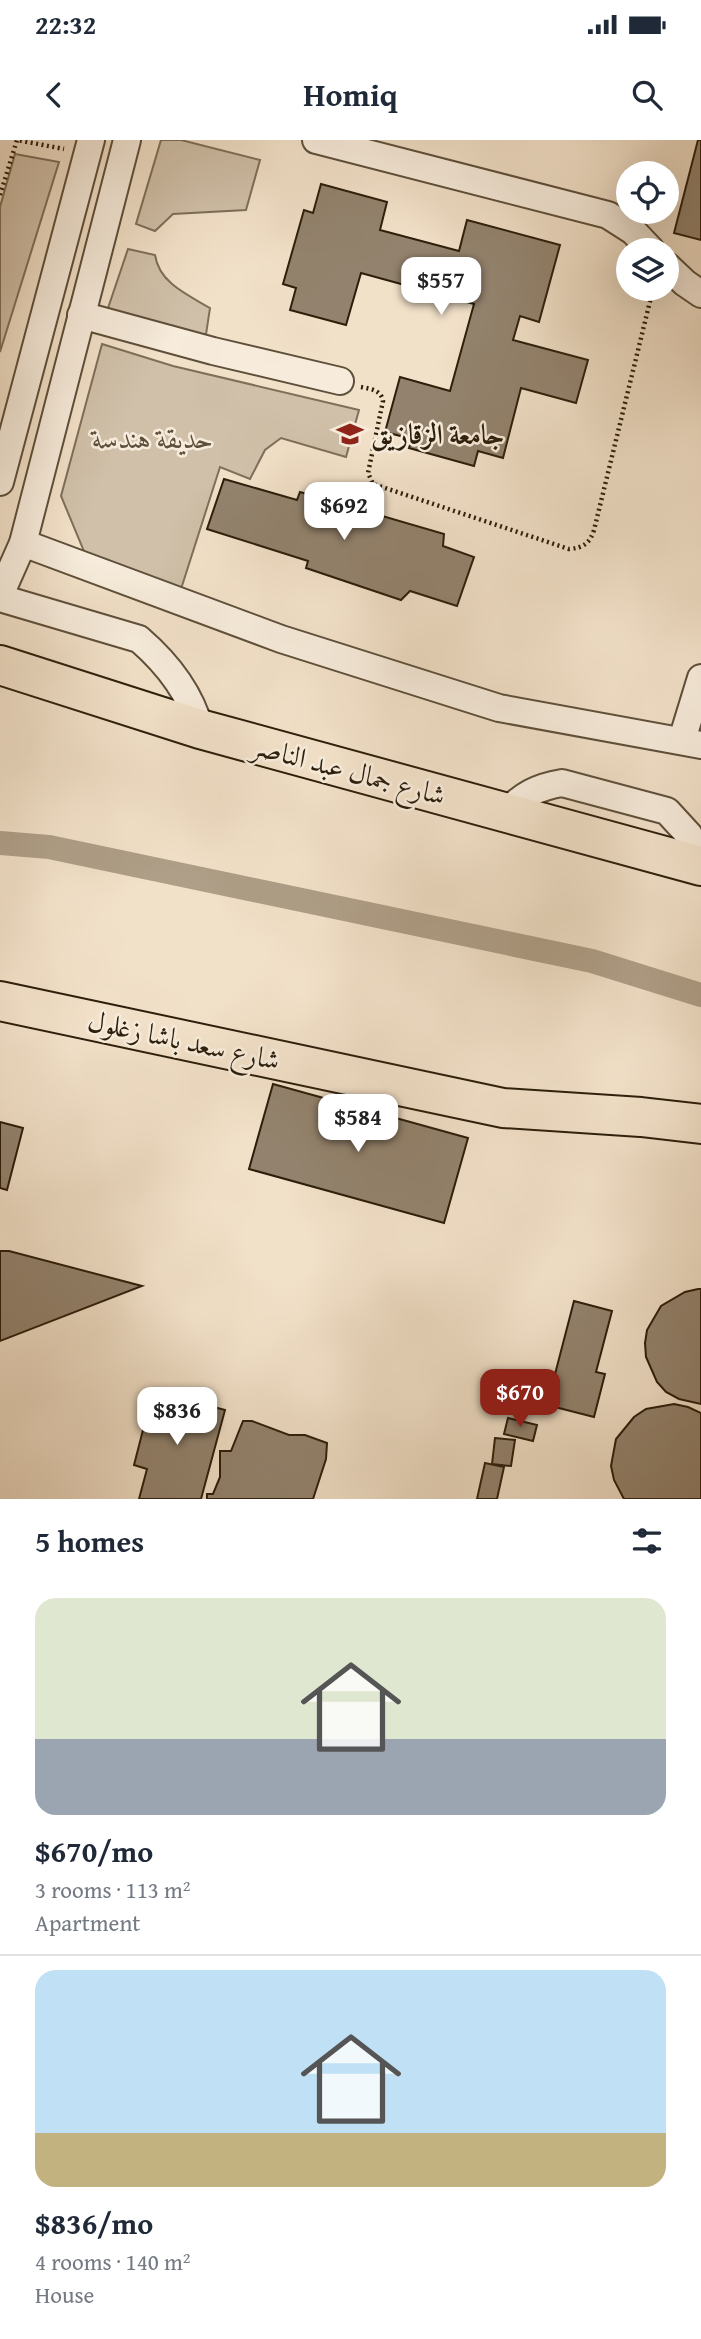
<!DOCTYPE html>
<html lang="en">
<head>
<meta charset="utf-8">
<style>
	body { margin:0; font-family:"Gentium Book Plus",Amiri,serif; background:#f6f6f7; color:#1f2937; height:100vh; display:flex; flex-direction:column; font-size:26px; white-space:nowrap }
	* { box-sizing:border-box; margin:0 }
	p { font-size:23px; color:#747a83 }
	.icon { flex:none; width:38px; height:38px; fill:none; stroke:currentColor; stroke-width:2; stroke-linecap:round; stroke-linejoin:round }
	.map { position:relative; height:1359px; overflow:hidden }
	.drawer { display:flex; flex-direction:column; background:#fff; flex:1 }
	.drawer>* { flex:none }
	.tools { position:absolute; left:616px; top:21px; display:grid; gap:14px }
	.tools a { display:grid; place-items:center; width:63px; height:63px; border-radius:50%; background:#fff; box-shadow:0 7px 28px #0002; font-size:35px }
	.price { position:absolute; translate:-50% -60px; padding:0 16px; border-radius:14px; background:#fff; color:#222; font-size:23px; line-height:46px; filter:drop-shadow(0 2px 4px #0008) }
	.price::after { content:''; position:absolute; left:50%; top:42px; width:21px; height:16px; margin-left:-10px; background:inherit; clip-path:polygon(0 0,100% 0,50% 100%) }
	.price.active { background:#8f2418; color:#fff }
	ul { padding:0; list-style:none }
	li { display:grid; align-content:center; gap:14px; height:371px; padding:0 35px }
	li+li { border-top:2px solid #e0e1e3 }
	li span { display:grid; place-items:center; height:217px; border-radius:21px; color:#555 }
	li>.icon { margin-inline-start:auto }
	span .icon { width:126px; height:126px; fill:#fffc; stroke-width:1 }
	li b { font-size:30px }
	h2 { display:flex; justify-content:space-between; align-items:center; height:84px; padding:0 35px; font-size:30px }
	.status { display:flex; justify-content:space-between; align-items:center; height:49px; padding:0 35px; background:#fff; direction:ltr }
	.status svg { height:19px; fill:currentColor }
	header { display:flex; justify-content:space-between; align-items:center; height:91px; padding:0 35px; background:#fff; font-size:32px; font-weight:700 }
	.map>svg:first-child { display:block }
</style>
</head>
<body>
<div class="status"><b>22:32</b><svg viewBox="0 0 49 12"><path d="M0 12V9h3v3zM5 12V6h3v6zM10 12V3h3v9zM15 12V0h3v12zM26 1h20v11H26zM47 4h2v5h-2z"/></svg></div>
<header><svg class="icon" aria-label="back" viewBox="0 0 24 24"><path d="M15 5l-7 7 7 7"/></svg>Homiq<svg class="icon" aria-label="search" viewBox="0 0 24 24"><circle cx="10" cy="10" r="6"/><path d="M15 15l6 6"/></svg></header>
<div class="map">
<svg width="701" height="1359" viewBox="0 0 701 1359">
	<rect width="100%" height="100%" fill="#f2e1c9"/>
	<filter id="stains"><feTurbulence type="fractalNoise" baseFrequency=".00286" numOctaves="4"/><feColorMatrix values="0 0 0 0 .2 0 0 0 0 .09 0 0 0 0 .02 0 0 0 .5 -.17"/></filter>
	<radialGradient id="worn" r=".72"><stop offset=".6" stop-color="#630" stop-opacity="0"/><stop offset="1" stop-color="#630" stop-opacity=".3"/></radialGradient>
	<!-- green -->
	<g fill="#d0c0a9" stroke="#7e6f5a" stroke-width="2">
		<path d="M161 0H181L260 20 246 70 173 74 155 91 136 84Z"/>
		<path d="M15 14 59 22 0 212V67Z"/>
		<path d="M128 109 155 115C159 143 188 155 210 168L205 201 106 174Z"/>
		<path d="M102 204 173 226 359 270 346 317 281 298 265 310 250 339 220 327 181 449 88 421 61 356Z"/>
	</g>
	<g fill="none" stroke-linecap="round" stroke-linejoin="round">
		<!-- canal -->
		<path stroke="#af9f88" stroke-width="24" d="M0 703 49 707 592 821 701 855"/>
	</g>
	<!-- building -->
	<g fill="#93836e" stroke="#2c1e0b" stroke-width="2">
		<path d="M698 0H701V100L674 93Z"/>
		<path d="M321 44 387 62 380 90 459 111 467 80 560 105 539 182 520 176 513 200 588 220 576 263 521 248 503 318 478 311 474 326 409 308 412 299 385 292 400 237 450 251 474 164 361 133 346 185 290 170 296 148 283 144 304 70 313 73Z"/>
		<path d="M224 339 297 360 300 352 444 394 443 406 474 417 457 466 410 451 401 460 306 428 308 421 207 389Z"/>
		<path d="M273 944 468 998 444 1083 249 1029Z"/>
		<path d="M0 982 23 988 7 1050 0 1048Z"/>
		<path d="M0 1111H9L142 1146 0 1201Z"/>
		<path d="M698 1149H701V1264L679 1259 666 1252 657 1242 646 1217 645 1203 647 1190 661 1166 685 1152Z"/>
		<path d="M574 1161 612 1171 596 1232 605 1234 594 1277 547 1265Z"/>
		<path d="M153 1251 225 1270 201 1359H139L147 1329 134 1325Z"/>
		<path d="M674 1264 688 1267 701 1273V1359H624L614 1340 611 1326 616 1299 634 1277 646 1269Z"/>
		<path d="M508 1278 537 1285 533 1301 504 1294Z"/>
		<path d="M243 1281H252L289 1295H305L327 1303 326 1319 313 1359H207V1354H213L220 1337V1311H231Z"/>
		<path d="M495 1298 515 1300 511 1326 492 1324Z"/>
		<path d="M485 1323 504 1327 497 1359H477Z"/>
	</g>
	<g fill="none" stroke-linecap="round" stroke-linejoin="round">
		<!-- minor casing -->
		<g stroke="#5e4f3a" stroke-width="30">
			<g id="minor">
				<path d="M316 0 608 75 633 91 651 110"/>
				<path d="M667 126 685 143 701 154"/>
				<path d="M81 175 213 211 340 241"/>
				<path d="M0 342 91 0"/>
				<path d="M23 403 281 499 499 568 701 605"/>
				<path d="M0 455 23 403 127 0"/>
				<path d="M0 458 139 499C168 524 190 552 200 589"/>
				<path d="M682 600 701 538"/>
				<path d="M506 673C522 655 538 647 562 643L667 671 689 695 701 723"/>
			</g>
		</g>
		<!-- highway casing -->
		<g stroke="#2c1e0b" stroke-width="42">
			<g id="highway">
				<path d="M0 525 200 589 701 726"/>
				<path d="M0 861 503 968 641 977 701 984"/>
			</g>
		</g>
		<!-- path -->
		<g stroke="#2c1e0b" stroke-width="4.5" stroke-dasharray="2 3.5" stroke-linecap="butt">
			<path d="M0 55 17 0 64 9"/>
			<path d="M361 247C371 249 381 250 383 261L368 333 373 344 569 409C583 408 590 403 594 390L653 149"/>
		</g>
		<!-- minor -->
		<use href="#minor" stroke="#f7ecdc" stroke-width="26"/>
		<!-- highway -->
		<use href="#highway" stroke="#f2e1c9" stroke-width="38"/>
	</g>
	<!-- icons -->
	<defs>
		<g id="university-bare" transform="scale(2.1)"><path d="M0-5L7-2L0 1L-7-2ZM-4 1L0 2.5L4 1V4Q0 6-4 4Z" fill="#8f2418" stroke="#f7ecdc" stroke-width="2.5" paint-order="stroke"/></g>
	</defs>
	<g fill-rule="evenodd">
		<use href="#university-bare" x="350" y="294"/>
	</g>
	<g text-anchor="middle" stroke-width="5" stroke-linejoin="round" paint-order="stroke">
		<!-- poi labels -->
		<g font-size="28" font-weight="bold" fill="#2c1e0b" stroke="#f7ecdc" text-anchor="start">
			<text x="371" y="304">جامعة الزقازيق</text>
		</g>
		<!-- park labels -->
		<g font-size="28" font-style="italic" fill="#5d4f3a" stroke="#f7ecdc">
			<text x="153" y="308">حديقة هندسة</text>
		</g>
		<!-- street labels -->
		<g font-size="28" fill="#2c1e0b" stroke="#f7ecdc">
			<text transform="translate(349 630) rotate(15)" y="10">شارع جمال عبد الناصر</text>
			<text transform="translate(184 900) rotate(12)" y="10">شارع سعد باشا زغلول</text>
		</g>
	</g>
	<rect width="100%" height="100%" filter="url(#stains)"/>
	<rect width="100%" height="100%" fill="url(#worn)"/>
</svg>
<div class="tools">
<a><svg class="icon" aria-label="locate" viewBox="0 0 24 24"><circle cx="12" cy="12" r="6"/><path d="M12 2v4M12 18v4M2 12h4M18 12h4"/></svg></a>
<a><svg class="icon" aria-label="layers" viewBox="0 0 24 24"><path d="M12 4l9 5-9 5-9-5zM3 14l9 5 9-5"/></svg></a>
</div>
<b class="price" style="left:441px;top:177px">$557</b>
<b class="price" style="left:344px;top:402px">$692</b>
<b class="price" style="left:358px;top:1014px">$584</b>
<b class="price active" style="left:520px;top:1289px">$670</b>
<b class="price" style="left:177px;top:1307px">$836</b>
</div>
<section class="drawer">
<h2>5 homes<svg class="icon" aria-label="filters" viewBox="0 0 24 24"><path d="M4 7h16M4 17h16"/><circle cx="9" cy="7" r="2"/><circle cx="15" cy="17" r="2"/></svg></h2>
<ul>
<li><span style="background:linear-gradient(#dfe7d0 65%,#9aa5b1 0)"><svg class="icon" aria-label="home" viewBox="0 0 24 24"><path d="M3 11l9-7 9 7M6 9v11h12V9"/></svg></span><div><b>$670/mo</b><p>3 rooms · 113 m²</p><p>Apartment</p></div></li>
<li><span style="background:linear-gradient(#bfe0f5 75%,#c2b280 0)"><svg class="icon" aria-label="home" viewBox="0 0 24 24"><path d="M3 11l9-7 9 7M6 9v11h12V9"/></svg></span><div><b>$836/mo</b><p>4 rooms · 140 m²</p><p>House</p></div></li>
</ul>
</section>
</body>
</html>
